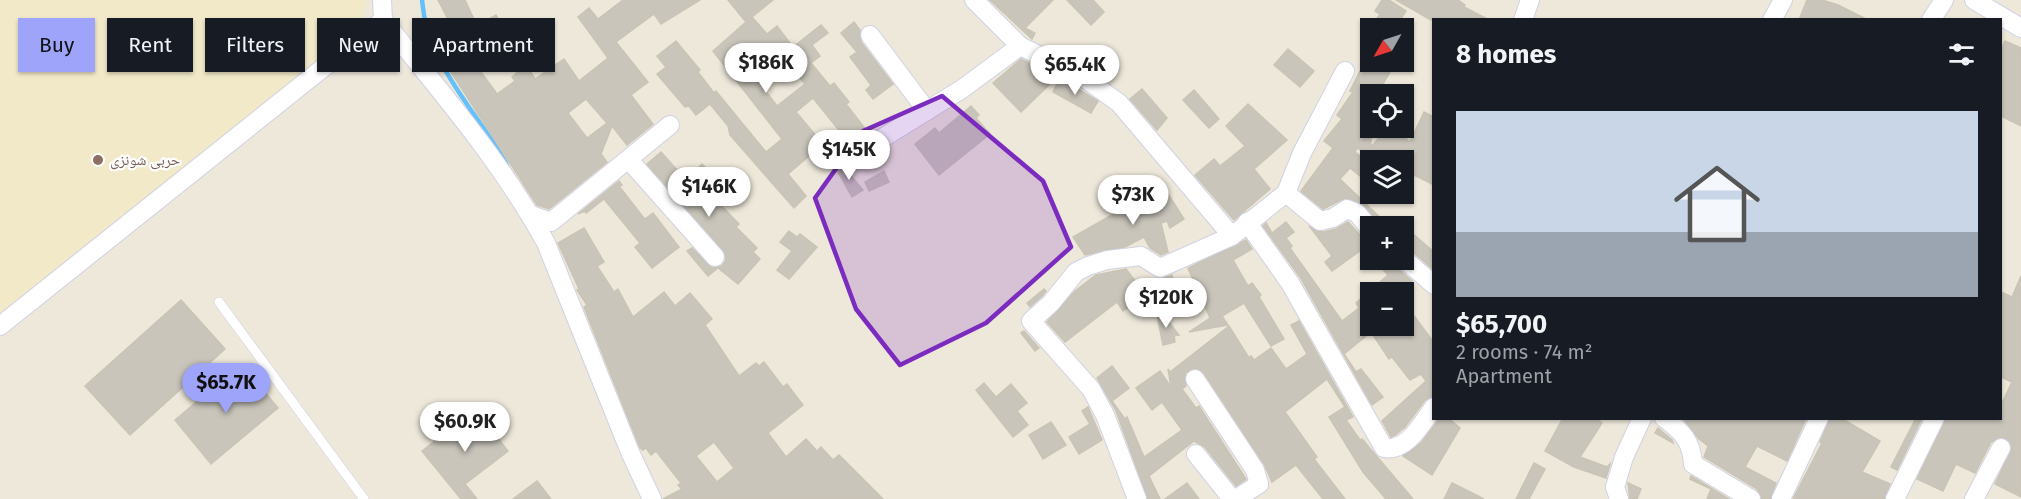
<!DOCTYPE html>
<html lang="en">
<head>
<meta charset="utf-8">
<style>
	body { margin:0; font-family:"Fira Sans","Noto Naskh Arabic",sans-serif; background:#242831; color:#f1f3f6; height:100vh; display:flex; flex-direction:column; font-size:22px; white-space:nowrap }
	* { box-sizing:border-box; margin:0 }
	p { font-size:20px; color:#9ea1a6 }
	.icon { flex:none; width:33px; height:33px; fill:none; stroke:currentColor; stroke-width:2; stroke-linecap:round; stroke-linejoin:round }
	.map { position:relative; flex:1; overflow:hidden }
	.details { position:absolute; left:1432px; top:18px; width:570px; height:402px; display:flex; flex-direction:column; background:#171b24; border-radius:0px; box-shadow:0 2px 4px #0004 }
	.details>* { flex:none }
	.guide { position:absolute; left:18px; top:18px; width:570px; height:54px; display:flex; gap:12px }
	.needle { width:39px; rotate:231deg }
	.fabs { position:absolute; left:1360px; top:18px; display:grid; gap:12px }
	.fabs a { display:grid; place-items:center; width:54px; height:54px; border-radius:0px; background:#171b24; box-shadow:0 2px 4px #0004; font-size:30px }
	.price { position:absolute; translate:-50% -51px; padding:0 14px; border-radius:21px; background:#fff; color:#222; font-size:20px; line-height:39px; filter:drop-shadow(0 2px 3px #0008) }
	.price::after { content:''; position:absolute; left:50%; top:36px; width:18px; height:14px; margin-left:-9px; background:inherit; clip-path:polygon(0 0,100% 0,50% 100%) }
	.price.on { background:#9da4fa; color:#111 }
	ul { padding:0; list-style:none }
	li { display:grid; align-content:center; gap:12px; height:318px; padding:0 24px }
	li span { display:grid; place-items:center; height:186px; border-radius:0px; color:#555 }
	li>.icon { margin-inline-start:auto }
	span .icon { width:108px; height:108px; fill:#fffc; stroke-width:1 }
	li b { font-size:26px }
	h2 { display:flex; justify-content:space-between; align-items:center; height:72px; padding:0 24px; font-size:26px }
	.chip { padding:0 21px; border-radius:0px; background:#171b24; box-shadow:0 2px 4px #0004; font-size:21px; line-height:54px }
	.chip.on { background:#9da4fa; color:#111 }
	.map>svg:first-child { display:block }
</style>
</head>
<body>
<div class="map">
<svg width="2021" height="499" viewBox="0 0 2021 499">
	<rect width="100%" height="100%" fill="#eee8db"/>
	<!-- education -->
	<path fill="#f1e9c8" d="M0 0H367L356 33 0 315Z"/>
	<g fill="none" stroke-linecap="round" stroke-linejoin="round">
		<!-- stream -->
		<path stroke="#63c0fa" stroke-width="4.5" d="M422 0C427 65 477 111 507 165"/>
	</g>
	<!-- building -->
	<g fill="#c9c5bb" stroke="#c9c4b4" stroke-width="1.5" fill-rule="evenodd">
		<path d="M438 0H465L477 26 496 15 535 79 564 59 579 81 608 58 578 17 589 8 598 19 623 0H700L661 24 654 14 616 42 648 82 631 95 653 124 627 145 612 126 601 154 607 162 549 209 537 205 436 49 447 42 443 34 453 29ZM498 45 517 73 512 77 515 81 497 94 481 72 485 68 477 57ZM586 99 607 123 587 138 568 113Z"/>
		<path d="M728 0H773L752 17 767 34 777 26 793 47 821 25 828 33 812 45 820 56 811 63 830 86 834 83 849 102 846 104 867 131 850 144 813 98 796 112 823 144 788 174 806 196 794 208 730 135 728 126 710 104 696 115 689 106 685 107 657 74 666 67 657 56 676 41 700 70 698 72 714 93 716 91 766 152 782 139 713 51 746 22ZM782 56 805 84 777 106 764 89 767 86 759 76Z"/>
		<path d="M990 0H1053L1025 28 1035 33 1032 39Z"/>
		<path d="M1067 0H1093L1104 12 1091 25Z"/>
		<path d="M1382 0H1389L1406 11 1395 28H1371L1380 14 1375 11Z"/>
		<path d="M1396 0H1458L1465 5 1464 7 1489 20H1431Z"/>
		<path d="M1807 0H1822L1838 5 1868 20H1799Z"/>
		<path d="M854 22 860 30 861 42 893 84 873 99 866 90 871 85 850 57 857 52 841 33Z"/>
		<path d="M2005 41 2021 48V126L2001 116V50Z"/>
		<path d="M1288 49 1314 71 1300 87 1274 65Z"/>
		<path d="M1021 59 1029 63 1050 84 1021 112 993 83Z"/>
		<path d="M1366 59 1390 72 1377 94H1371V147L1384 132 1390 137 1396 130 1410 142 1424 112 1434 117V185L1404 170V160H1382L1357 148 1355 152 1371 165V185L1350 168 1340 179 1389 226H1381L1361 203 1345 198 1323 209 1301 191 1333 148 1324 141 1342 119 1337 115 1353 92 1350 91Z"/>
		<path d="M1060 78 1098 101 1091 113 1053 92Z"/>
		<path d="M1142 89 1167 118 1157 130 1130 99Z"/>
		<path d="M1194 90 1219 119 1209 128 1183 100Z"/>
		<path d="M1248 104 1287 140 1254 169 1270 189 1234 220 1195 175 1214 159 1220 166 1245 146 1226 126Z"/>
		<path d="M971 106 979 115 976 118 990 134 939 175 915 144 935 128 939 133Z"/>
		<path d="M661 152 686 180 702 164 717 179 706 190 739 224 736 227 757 248 753 252 760 259 738 284 718 268 708 276 687 251 692 248 712 268 722 266 726 260 723 250 647 164Z"/>
		<path d="M836 161 838 166 847 171 863 190 852 197 833 163Z"/>
		<path d="M884 171 889 182 869 191 865 182Z"/>
		<path d="M619 181 622 185 619 186 643 217 645 219 653 213 679 247 652 268 635 247 640 243 604 199 586 213 585 211 578 214Z"/>
		<path d="M1163 186 1184 219 1170 228 1167 221 1161 223 1168 252 1161 255 1150 248 1144 237 1125 247 1085 255 1073 237Z"/>
		<path d="M1286 222 1294 232 1286 238 1292 246 1290 248 1342 321 1359 308 1356 303 1388 275 1374 260H1393L1396 267 1412 281 1399 292H1371V326H1404V302L1434 343V396L1425 400 1405 427 1395 435 1391 437 1382 421 1426 381 1421 374 1410 380 1392 357 1389 359 1371 332 1344 354 1356 372 1361 369 1383 397 1372 405 1300 277 1263 226 1266 223 1272 233Z"/>
		<path d="M1348 222 1363 238 1371 241V256L1364 248 1332 271 1325 262 1332 256 1310 227 1323 232 1336 229Z"/>
		<path d="M584 228 604 262 597 266 614 292 618 289 633 317 664 292 675 306 690 293 712 319 705 325 739 376 756 363 759 366 764 362 783 387 787 384 803 405 768 433 786 457 806 439 817 451 821 447 833 460 839 455 883 499H663L682 489 678 485 681 483 656 451 651 455 646 448 643 450 640 448 584 307 587 305 577 290 579 289 558 243ZM714 442 734 468 717 482 696 456Z"/>
		<path d="M789 231 797 237 800 234 817 247 789 279 777 270 792 251 780 242Z"/>
		<path d="M1413 234 1434 252V270L1411 250 1404 248V243Z"/>
		<path d="M1246 240 1252 249 1233 260 1248 286 1252 283 1261 295 1259 297 1284 339 1271 346 1244 303 1222 316 1228 325 1189 332 1210 318 1188 268Z"/>
		<path d="M1126 269 1146 295 1123 311 1117 302 1065 342 1047 322 1075 291 1096 275Z"/>
		<path d="M1172 275 1180 313 1173 315 1161 279Z"/>
		<path d="M2021 276V497L1995 484 2012 448 2010 442 2001 437 1991 442 1975 473 1956 464 1943 491 1917 479 1946 418H2001V405L2012 382 2001 377V292L2012 297Z"/>
		<path d="M1044 289 1046 291 1043 295 1030 307 1027 303Z"/>
		<path d="M181 300 225 349 130 435 85 386Z"/>
		<path d="M1155 305 1179 335 1174 336 1175 342 1163 345Z"/>
		<path d="M1299 321 1353 417 1346 420 1360 440 1362 439 1413 499H1386L1363 472 1329 417 1345 407 1327 379 1285 412 1317 457 1314 459 1345 499H1323L1296 465 1272 482 1264 464 1204 373 1195 368 1185 373 1186 386 1182 389 1196 408 1199 406 1246 479 1236 486 1205 447 1194 441 1149 476 1160 499H1148L1116 411 1097 378 1112 366 1129 388 1112 401 1125 419 1127 417 1144 457 1182 430 1162 402 1152 410 1136 388 1160 371 1171 387 1168 369 1170 372 1229 326 1249 358 1251 356 1254 360 1271 348 1286 369 1307 354 1291 325Z"/>
		<path d="M1024 331 1039 348 1035 351 1021 333Z"/>
		<path d="M241 364 278 408 211 464 175 420Z"/>
		<path d="M984 383 996 397 1011 384 1027 403 1017 411 1028 425 1013 437 976 390Z"/>
		<path d="M1088 407 1102 440 1079 454 1069 437 1090 424 1082 411Z"/>
		<path d="M475 409 508 451 465 484 477 499H461L422 451Z"/>
		<path d="M1440 418H1448L1460 428 1432 475 1403 456 1421 443Z"/>
		<path d="M1563 418H1595L1602 423 1580 457 1607 467 1610 464 1606 478 1574 467 1545 451Z"/>
		<path d="M1683 418H1806L1787 461 1757 446 1745 467 1776 483 1770 499H1762L1757 489 1704 457 1708 446 1699 439Z"/>
		<path d="M1830 418H1841L1880 441 1862 472 1890 484 1884 499H1793L1822 443 1820 442Z"/>
		<path d="M1916 418H1922L1897 470 1891 467Z"/>
		<path d="M1051 422 1066 445 1043 459 1029 435Z"/>
		<path d="M1658 428 1672 440 1673 443 1655 433Z"/>
		<path d="M1534 463 1545 469 1529 499H1516Z"/>
		<path d="M1691 476 1729 499H1707L1711 489 1690 479Z"/>
		<path d="M537 481 551 499H513Z"/>
		<path d="M1187 483 1199 499H1165Z"/>
		<path d="M1452 483 1484 499H1444Z"/>
		<path d="M1628 483 1641 489 1637 499H1630Z"/>
	</g>
	<g fill="none" stroke-linecap="round" stroke-linejoin="round">
		<!-- service casing -->
		<g stroke="#d0d1e5" stroke-width="10">
			<path id="service" d="M219 302 364 499"/>
		</g>
		<!-- minor casing -->
		<g stroke="#d0d1e5" stroke-width="20">
			<g id="minor">
				<path d="M974 0 1020 46 1080 75 1119 103 1232 236"/>
				<path d="M1974 0 2021 28"/>
				<path d="M383 20C441 92 501 161 546 243L630 452 652 499"/>
				<path d="M1523 20 1530 0"/>
				<path d="M1772 20 1783 0"/>
				<path d="M1931 20 1944 0"/>
				<path d="M870 35 927 111"/>
				<path d="M629 160 715 257"/>
				<path d="M847 160 962 89 1020 46"/>
				<path d="M1286 193 1320 221 1333 218 1347 209 1357 213 1371 230"/>
				<path d="M531 215 551 222 670 125"/>
				<path d="M1247 222 1290 283 1384 448C1407 452 1422 423 1434 407"/>
				<path d="M1404 259 1434 285"/>
				<path d="M0 326 383 20 382 0"/>
				<path d="M1195 379 1255 470 1259 484 1236 499"/>
				<path d="M1664 418C1682 431 1692 442 1693 464L1751 499"/>
				<path d="M1196 454 1232 499"/>
				<path d="M1137 499 1105 415 1091 389 1031 321 1051 303 1076 272 1088 266 1107 260 1141 256 1160 268 1232 236 1286 193 1302 153 1345 71"/>
				<path d="M1619 499 1615 487 1624 457 1642 418"/>
				<path d="M1781 499 1819 418"/>
				<path d="M1895 499 1935 418"/>
				<path d="M1974 499 2001 448"/>
			</g>
		</g>
		<!-- service -->
		<use href="#service" stroke="#fff" stroke-width="9"/>
		<!-- minor -->
		<use href="#minor" stroke="#fff" stroke-width="18"/>
	</g>
	<!-- marked area -->
	<path fill="#7b2cbf" fill-opacity="0.2" stroke="#7b2cbf" stroke-width="4.5" stroke-linejoin="round" d="M942 96 1043 181 1071 247 986 323 900 365 856 309 815 198 863 131Z"/>
	<!-- markers -->
	<circle fill="#8d6e63" stroke="#fff" stroke-width="2" cx="98" cy="160" r="6"/>
	<g text-anchor="middle" stroke-width="4.5" stroke-linejoin="round" paint-order="stroke">
		<!-- education labels -->
		<g font-size="15" fill="#785e54" stroke="#fff" text-anchor="start">
			<text x="110" y="165">حربی شونزی</text>
		</g>
	</g>
</svg>
<div class="fabs">
<a><svg class="needle" viewBox="-14 -14 28 28"><path d="M0-13l5 13h-10z" fill="#e53935"/><path d="M0 13l5-13h-10z" fill="#9ea1a6"/></svg></a>
<a><svg class="icon" aria-label="locate" viewBox="0 0 24 24"><circle cx="12" cy="12" r="6"/><path d="M12 2v4M12 18v4M2 12h4M18 12h4"/></svg></a>
<a><svg class="icon" aria-label="layers" viewBox="0 0 24 24"><path d="M12 4l9 5-9 5-9-5zM3 14l9 5 9-5"/></svg></a>
<a>+</a>
<a>−</a>
</div>
<b class="price" style="left:766px;top:94px">$186K</b>
<b class="price" style="left:1075px;top:96px">$65.4K</b>
<b class="price" style="left:849px;top:181px">$145K</b>
<b class="price" style="left:709px;top:218px">$146K</b>
<b class="price" style="left:1133px;top:226px">$73K</b>
<b class="price" style="left:1166px;top:329px">$120K</b>
<b class="price on" style="left:226px;top:414px">$65.7K</b>
<b class="price" style="left:465px;top:453px">$60.9K</b>
<div class="guide">
<a class="chip on">Buy</a>
<a class="chip">Rent</a>
<a class="chip">Filters</a>
<a class="chip">New</a>
<a class="chip">Apartment</a>
</div>
<section class="details">
<h2>8 homes<svg class="icon" aria-label="filters" viewBox="0 0 24 24"><path d="M4 7h16M4 17h16"/><circle cx="9" cy="7" r="2"/><circle cx="15" cy="17" r="2"/></svg></h2>
<ul>
<li><span style="background:linear-gradient(#c9d6e8 65%,#9aa5b1 0)"><svg class="icon" aria-label="home" viewBox="0 0 24 24"><path d="M3 11l9-7 9 7M6 9v11h12V9"/></svg></span><div><b>$65,700</b><p>2 rooms · 74 m²</p><p>Apartment</p></div></li>
</ul>
</section>
</div>
</body>
</html>
